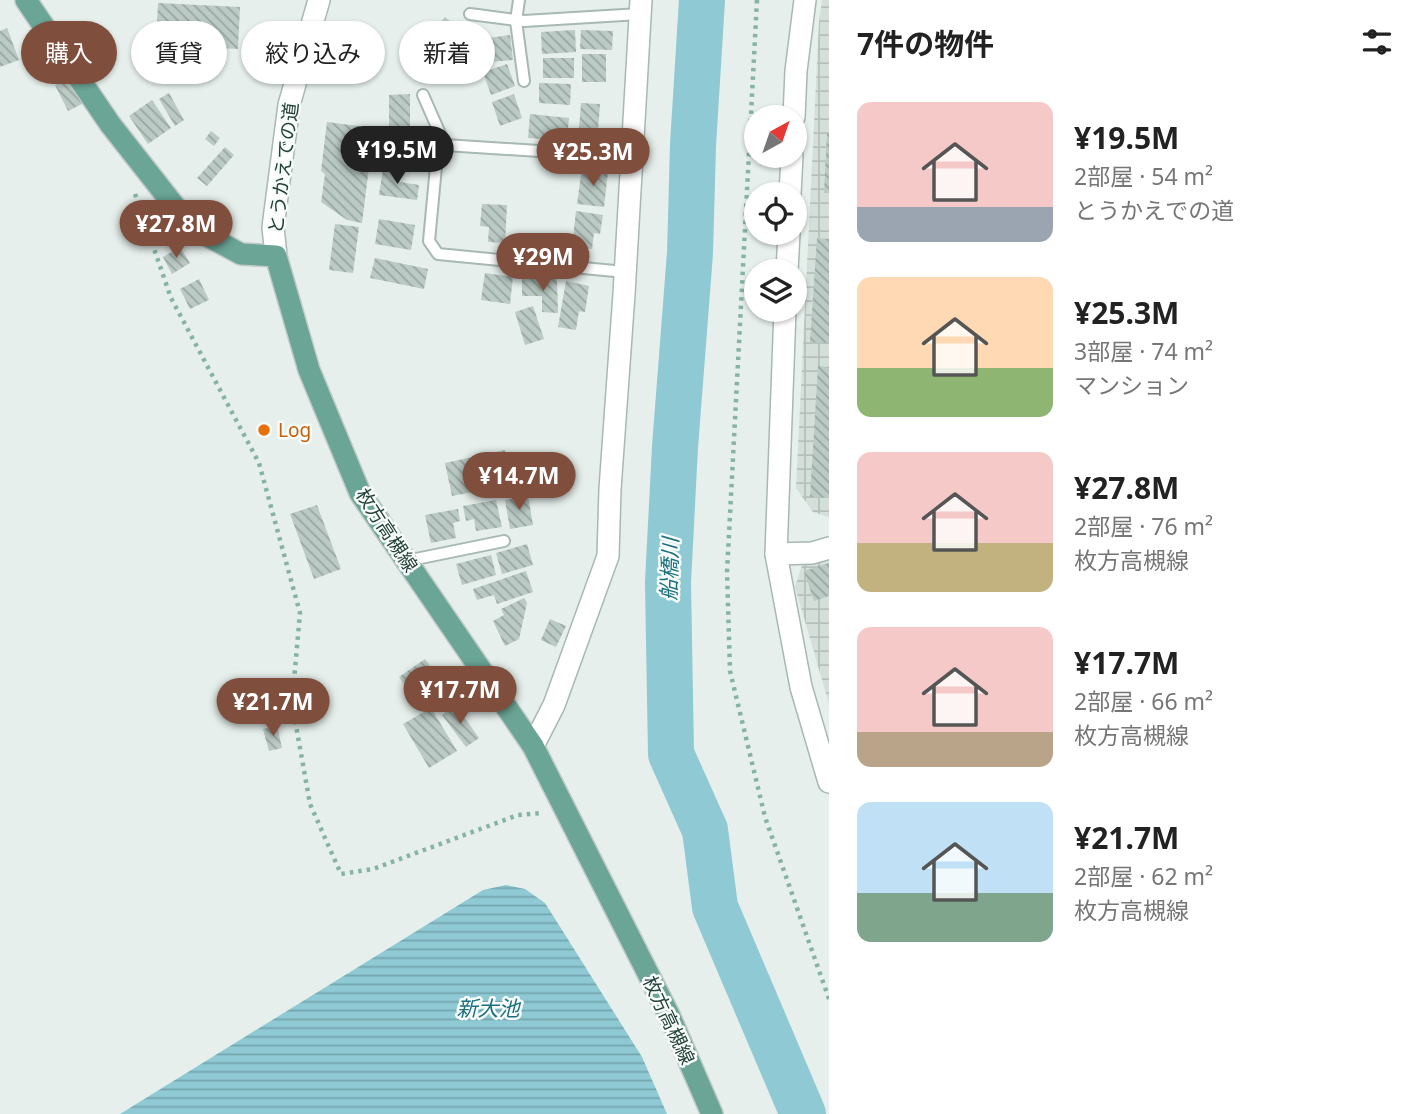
<!DOCTYPE html>
<html lang="ja">
<head>
<meta charset="utf-8">
<style>
	body { margin:0; font-family:"Noto Sans","Noto Sans JP",sans-serif; background:#f6f6f6; color:#222; height:100vh; display:flex; flex-direction:column; font-size:26px; white-space:nowrap }
	* { box-sizing:border-box; margin:0 }
	p { font-size:23px; color:#767676 }
	.icon { flex:none; width:38px; height:38px; fill:none; stroke:currentColor; stroke-width:2; stroke-linecap:round; stroke-linejoin:round }
	.map { position:relative; flex:1; overflow:hidden }
	.drawer { display:flex; flex-direction:column; background:#fff; width:595px }
	.drawer>* { flex:none }
	.banner { position:absolute; left:21px; top:21px; width:665px; height:63px; display:flex; gap:14px }
	.needle { width:46px; rotate:40deg }
	.buttons { position:absolute; left:744px; top:105px; display:grid; gap:14px }
	.buttons a { display:grid; place-items:center; width:63px; height:63px; border-radius:50%; background:#fff; box-shadow:0 2px 5px #0004; font-size:35px }
	.price { position:absolute; translate:-50% -60px; padding:0 16px; border-radius:24px; background:#804e3d; color:#fff; font-size:23px; line-height:46px; filter:drop-shadow(0 2px 4px #0008) }
	.price::after { content:''; position:absolute; left:50%; top:42px; width:21px; height:16px; margin-left:-10px; background:inherit; clip-path:polygon(0 0,100% 0,50% 100%) }
	.price.active { background:#222; color:#fff }
	ul { padding:0; list-style:none }
	li { display:flex; align-items:center; gap:21px; height:175px; padding:0 28px }
	li span { display:grid; place-items:center; flex:none; width:196px; height:140px; border-radius:14px; color:#555 }
	li>.icon { margin-inline-start:auto }
	span .icon { width:84px; height:84px; fill:#fffc; stroke-width:1 }
	li b { font-size:30px }
	h2 { display:flex; justify-content:space-between; align-items:center; height:84px; padding:0 28px; font-size:30px }
	.tag { padding:0 24px; border-radius:32px; background:#fff; box-shadow:0 2px 5px #0004; font-size:24px; line-height:63px }
	.tag.active { background:#804e3d; color:#fff }
	main { display:flex; flex:1; min-height:0 }
	.map>svg:first-child { display:block }
</style>
</head>
<body>
<main>
<div class="map">
<svg width="829" height="1114" viewBox="0 0 829 1114">
	<defs>
		<pattern id="industrial-grid" width="8" height="8" patternUnits="userSpaceOnUse" patternTransform="scale(1.75)"><rect width="8" height="8" fill="#d4dfda"/><path d="M0 4h8M4 0v8" fill="none" stroke="#b6c1bc"/></pattern>
		<pattern id="water-rules" width="6" height="5" patternUnits="userSpaceOnUse" patternTransform="scale(1.75)"><rect width="6" height="5" fill="#8ec9d4"/><path d="M0 2.5h6" fill="none" stroke="#74a5ad"/></pattern>
		<pattern id="building-back-hatch" width="6" height="6" patternUnits="userSpaceOnUse" patternTransform="scale(1.75)"><rect width="6" height="6" fill="#bbcac4"/><path d="M-1 5l2 2M0 0l6 6M5-1l2 2" fill="none" stroke="#98a6a0"/></pattern>
	</defs>
	<rect width="100%" height="100%" fill="#e6efeb"/>
	<!-- industrial -->
	<g fill="url(#industrial-grid)">
		<path d="M822 0H829V517L813 512 796 488 819 22Z"/>
		<path d="M829 558V704L795 587 802 565Z"/>
	</g>
	<!-- water -->
	<path fill="url(#water-rules)" d="M506 885 525 889 545 903 642 1057 667 1114H120L483 890Z"/>
	<g fill="none" stroke-linecap="round" stroke-linejoin="round">
		<!-- river -->
		<path stroke="#8ec9d4" stroke-width="46" d="M702 0 693 145 690 253 675 447 668 582 671 754 705 830 715 907 803 1114"/>
	</g>
	<!-- building -->
	<g fill="url(#building-back-hatch)">
		<path d="M158 3 240 7 238 49 156 44Z"/>
		<path d="M445 17 459 29 449 41 457 48 447 60 424 41Z"/>
		<path d="M465 27 484 30 479 66 460 63Z"/>
		<path d="M7 28 19 60 0 67V31Z"/>
		<path d="M575 30 576 52 542 54 541 32Z"/>
		<path d="M581 30 613 31 612 50 580 49Z"/>
		<path d="M510 35 513 60 490 62 488 38Z"/>
		<path d="M423 46 442 64 424 83 404 65Z"/>
		<rect x="582" y="54" width="24" height="28"/>
		<rect x="543" y="58" width="31" height="20"/>
		<path d="M507 64 515 86 491 95 483 72Z"/>
		<path d="M69 78 82 104 68 111 55 85Z"/>
		<path d="M539 83 571 84 570 105 539 103Z"/>
		<path d="M169 93 184 120 175 126 159 99Z"/>
		<path d="M410 94V127H389V95Z"/>
		<path d="M514 94 522 118 500 126 492 102Z"/>
		<path d="M152 100 171 128 148 144 129 116Z"/>
		<path d="M581 103 600 104 598 131 579 129Z"/>
		<path d="M530 114 569 118 567 141 528 138Z"/>
		<path d="M327 122 374 128 362 223 347 220 321 202 325 174 321 171Z"/>
		<path d="M211 131 220 138 214 146 205 139Z"/>
		<path d="M385 131 409 133 406 162 382 159Z"/>
		<path d="M827 133H829V193H824Z"/>
		<path d="M225 147 234 155 207 186 197 178Z"/>
		<path d="M582 168 608 172 604 207 577 204Z"/>
		<path d="M383 169 401 172 400 182 419 185 417 200 379 195Z"/>
		<path d="M482 204 507 205 505 243 488 242 489 227 480 226Z"/>
		<path d="M576 211 603 215 600 234 594 233 592 249 572 247Z"/>
		<path d="M379 219 415 225 411 250 375 244Z"/>
		<path d="M335 224 359 227 353 273 329 270Z"/>
		<path d="M817 238 829 239V343L810 342Z"/>
		<path d="M180 247 190 263 172 274 163 257Z"/>
		<path d="M375 258 428 269 424 289 370 278Z"/>
		<path d="M485 273 513 277 510 304 481 300Z"/>
		<path d="M199 279 209 300 190 309 180 289Z"/>
		<path d="M522 279H557L558 313 542 312V296H522Z"/>
		<path d="M566 281 589 286 585 312 579 311 576 330 558 327Z"/>
		<path d="M533 306 544 339 525 345 515 312Z"/>
		<path d="M818 366 829 367V498L810 497Z"/>
		<path d="M505 450 512 484 452 496 445 463Z"/>
		<path d="M528 496 533 525 510 529 505 500Z"/>
		<path d="M496 500 502 527 476 531 474 519 466 521 463 506Z"/>
		<path d="M317 505 341 569 314 579 290 514Z"/>
		<path d="M458 509 460 521 453 523 456 538 431 543 425 515Z"/>
		<path d="M527 544 533 565 502 574 496 553Z"/>
		<path d="M491 555 496 575 462 585 456 564Z"/>
		<path d="M829 563V596L814 601 804 571Z"/>
		<path d="M526 571 533 592 497 604 494 595 477 600 473 589Z"/>
		<path d="M524 598 527 603 519 639 505 646 493 621 504 615 501 609Z"/>
		<path d="M550 619 566 626 556 647 541 640Z"/>
		<path d="M425 659 453 698 441 707 433 697 420 706 399 677Z"/>
		<path d="M455 704 479 738 466 747 442 715Z"/>
		<path d="M431 708 457 751 429 768 403 724Z"/>
		<path d="M277 726 282 748 269 751 263 729Z"/>
	</g>
	<g fill="none" stroke-linecap="round" stroke-linejoin="round">
		<!-- service casing -->
		<g stroke="#a8b8b2" stroke-width="14">
			<g id="service">
				<path d="M519 0 516 21 524 81"/>
				<path d="M470 14 524 21 640 14"/>
				<path d="M423 95 445 145"/>
				<path d="M625 272 438 254 429 241 437 156 445 145 632 157"/>
				<path d="M406 561 504 541"/>
			</g>
		</g>
		<!-- minor casing -->
		<g stroke="#a8b8b2" stroke-width="24">
			<g id="minor">
				<path d="M794 117 796 71 805 0"/>
				<path d="M790 194 792 156"/>
				<path d="M787 271 789 233"/>
				<path d="M785 310 776 554 801 687 829 782"/>
				<path d="M776 554 812 553 829 548"/>
				<path d="M533 746 554 705 608 556 610 489 624 294 641 0"/>
			</g>
		</g>
		<!-- tertiary casing -->
		<g stroke="#a8b8b2" stroke-width="24">
			<path id="tertiary" d="M276 256 273 227 289 105 319 0"/>
		</g>
		<!-- primary casing -->
		<g stroke="#c2cac8" stroke-width="24">
			<path id="primary" d="M26 0 110 124 191 227 241 254 276 256 309 370 360 493 533 746 669 1015 712 1114"/>
		</g>
		<!-- path -->
		<g stroke="#86b3a5" stroke-width="4.5" stroke-dasharray="3.5 5" stroke-linecap="butt">
			<path d="M757 0 727 572 730 671 765 817 829 999"/>
			<path d="M135 194 171 298 259 463 300 613 292 703 310 804 341 874 373 869 518 815 542 813"/>
		</g>
		<!-- service -->
		<use href="#service" stroke="#fff" stroke-width="10"/>
		<!-- minor -->
		<use href="#minor" stroke="#fff" stroke-width="21"/>
		<!-- tertiary -->
		<use href="#tertiary" stroke="#fff" stroke-width="21"/>
		<!-- primary -->
		<use href="#primary" stroke="#6aa596" stroke-width="21"/>
	</g>
	<!-- markers -->
	<circle fill="#e8710a" stroke="#f7fbf9" stroke-width="2.5" cx="264" cy="430" r="7"/>
	<g text-anchor="middle" stroke-width="5" stroke-linejoin="round" paint-order="stroke">
		<!-- street labels -->
		<g font-size="19" fill="#24423a" stroke="#f7fbf9">
			<text transform="translate(283 168) rotate(-83)" y="7">とうかえでの道</text>
			<text transform="translate(387 530) rotate(57)" y="7">枚方高槻線</text>
			<text transform="translate(669 1020) rotate(65)" y="7">枚方高槻線</text>
		</g>
		<!-- food labels -->
		<g font-size="19" fill="#c56008" stroke="#f7fbf9" text-anchor="start">
			<text x="278" y="437">Log</text>
		</g>
		<!-- water labels -->
		<g font-size="21" font-style="italic" fill="#1c6f80" stroke="#f7fbf9">
			<text transform="translate(670 569) rotate(-88)" y="7">船橋川</text>
			<text x="488" y="1016">新大池</text>
		</g>
	</g>
</svg>
<div class="buttons">
<a><svg class="needle" viewBox="-14 -14 28 28"><path d="M0-13l5 13h-10z" fill="#e53935"/><path d="M0 13l5-13h-10z" fill="#767676"/></svg></a>
<a><svg class="icon" aria-label="locate" viewBox="0 0 24 24"><circle cx="12" cy="12" r="6"/><path d="M12 2v4M12 18v4M2 12h4M18 12h4"/></svg></a>
<a><svg class="icon" aria-label="layers" viewBox="0 0 24 24"><path d="M12 4l9 5-9 5-9-5zM3 14l9 5 9-5"/></svg></a>
</div>
<b class="price active" style="left:397px;top:186px">¥19.5M</b>
<b class="price" style="left:593px;top:188px">¥25.3M</b>
<b class="price" style="left:176px;top:260px">¥27.8M</b>
<b class="price" style="left:543px;top:293px">¥29M</b>
<b class="price" style="left:519px;top:512px">¥14.7M</b>
<b class="price" style="left:460px;top:726px">¥17.7M</b>
<b class="price" style="left:273px;top:738px">¥21.7M</b>
<div class="banner">
<a class="tag active">購入</a>
<a class="tag">賃貸</a>
<a class="tag">絞り込み</a>
<a class="tag">新着</a>
</div>
</div>
<section class="drawer">
<h2>7件の物件<svg class="icon" aria-label="filters" viewBox="0 0 24 24"><path d="M4 7h16M4 17h16"/><circle cx="9" cy="7" r="2"/><circle cx="15" cy="17" r="2"/></svg></h2>
<ul>
<li><span style="background:linear-gradient(#f6c9c9 75%,#9aa5b1 0)"><svg class="icon" aria-label="home" viewBox="0 0 24 24"><path d="M3 11l9-7 9 7M6 9v11h12V9"/></svg></span><div><b>¥19.5M</b><p>2部屋 · 54 m²</p><p>とうかえでの道</p></div></li>
<li><span style="background:linear-gradient(#ffd9b3 65%,#8fb573 0)"><svg class="icon" aria-label="home" viewBox="0 0 24 24"><path d="M3 11l9-7 9 7M6 9v11h12V9"/></svg></span><div><b>¥25.3M</b><p>3部屋 · 74 m²</p><p>マンション</p></div></li>
<li><span style="background:linear-gradient(#f6c9c9 65%,#c2b280 0)"><svg class="icon" aria-label="home" viewBox="0 0 24 24"><path d="M3 11l9-7 9 7M6 9v11h12V9"/></svg></span><div><b>¥27.8M</b><p>2部屋 · 76 m²</p><p>枚方高槻線</p></div></li>
<li><span style="background:linear-gradient(#f6c9c9 75%,#b9a48a 0)"><svg class="icon" aria-label="home" viewBox="0 0 24 24"><path d="M3 11l9-7 9 7M6 9v11h12V9"/></svg></span><div><b>¥17.7M</b><p>2部屋 · 66 m²</p><p>枚方高槻線</p></div></li>
<li><span style="background:linear-gradient(#bfe0f5 65%,#7fa58c 0)"><svg class="icon" aria-label="home" viewBox="0 0 24 24"><path d="M3 11l9-7 9 7M6 9v11h12V9"/></svg></span><div><b>¥21.7M</b><p>2部屋 · 62 m²</p><p>枚方高槻線</p></div></li>
</ul>
</section>
</main>
</body>
</html>
